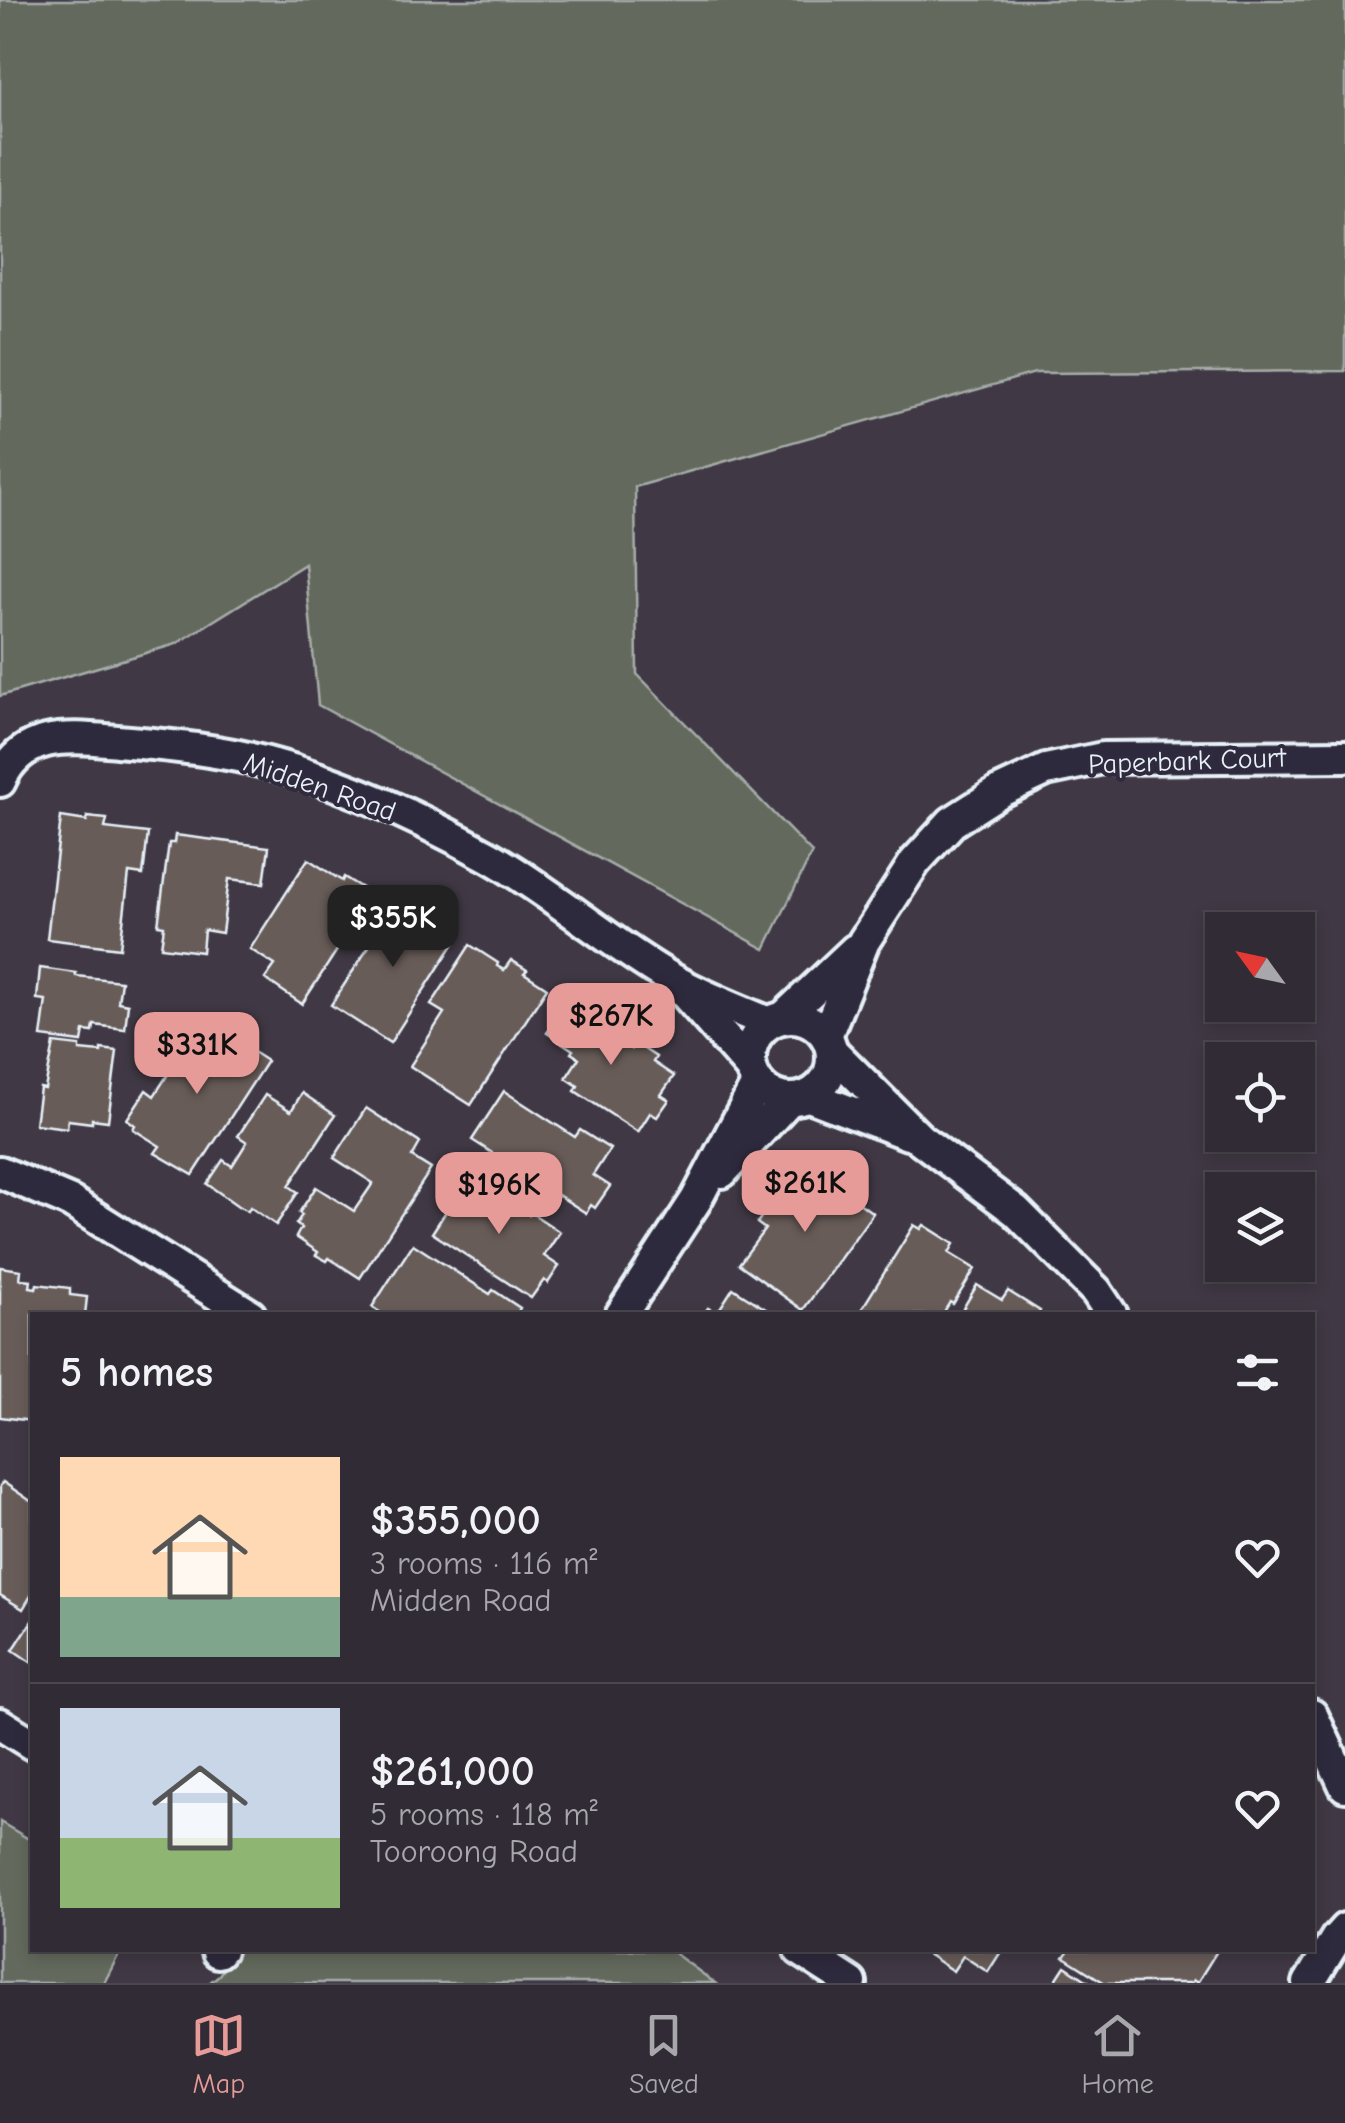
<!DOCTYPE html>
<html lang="en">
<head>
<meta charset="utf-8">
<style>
	body { margin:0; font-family:"Comic Neue",sans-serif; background:#38333c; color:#f1f3f6; height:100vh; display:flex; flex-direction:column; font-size:38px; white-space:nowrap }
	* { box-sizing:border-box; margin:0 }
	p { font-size:32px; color:#a8a7ac }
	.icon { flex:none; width:55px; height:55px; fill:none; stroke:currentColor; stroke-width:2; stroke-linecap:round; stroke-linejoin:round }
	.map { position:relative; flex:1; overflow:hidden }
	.sheet { position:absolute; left:30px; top:1312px; width:1285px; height:640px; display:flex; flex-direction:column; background:#302b34; border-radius:0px; box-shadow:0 5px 15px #0003,0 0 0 2px #4b474f }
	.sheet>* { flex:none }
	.needle { width:65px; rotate:303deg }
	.tools { position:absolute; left:1205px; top:912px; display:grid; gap:20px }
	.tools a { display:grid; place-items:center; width:110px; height:110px; border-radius:0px; background:#302b34; box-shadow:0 5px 15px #0003,0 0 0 2px #4b474f; font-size:50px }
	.price { position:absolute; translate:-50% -85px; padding:0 22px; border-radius:20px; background:#e69b98; color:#111; font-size:32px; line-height:65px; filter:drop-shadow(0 2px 5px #0008) }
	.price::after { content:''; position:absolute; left:50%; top:60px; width:30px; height:22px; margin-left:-15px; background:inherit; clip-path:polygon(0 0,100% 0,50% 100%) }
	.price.on { background:#222; color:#fff }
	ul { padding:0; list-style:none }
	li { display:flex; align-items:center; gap:30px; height:250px; padding:0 30px }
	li+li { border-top:2px solid #4b474f }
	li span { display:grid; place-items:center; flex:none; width:280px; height:200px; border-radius:0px; color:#555 }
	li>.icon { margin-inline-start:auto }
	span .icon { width:120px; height:120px; fill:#fffc; stroke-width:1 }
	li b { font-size:42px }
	h2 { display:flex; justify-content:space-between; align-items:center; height:120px; padding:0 30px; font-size:42px }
	.tab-bar { display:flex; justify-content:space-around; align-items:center; height:140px; border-top:2px solid #4b474f; background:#302b34; font-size:28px; color:#a8a7ac }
	.tab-bar a { display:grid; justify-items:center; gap:5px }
	.tab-bar .on { color:#e69b98 }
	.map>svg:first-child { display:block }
</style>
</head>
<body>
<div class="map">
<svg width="1345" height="1983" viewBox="0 0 1345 1983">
	<rect width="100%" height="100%" fill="#403945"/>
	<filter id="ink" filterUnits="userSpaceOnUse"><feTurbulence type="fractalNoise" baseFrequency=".01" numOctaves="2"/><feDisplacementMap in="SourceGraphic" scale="20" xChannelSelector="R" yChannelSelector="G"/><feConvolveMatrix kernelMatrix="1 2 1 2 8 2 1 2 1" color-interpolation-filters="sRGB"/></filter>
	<g filter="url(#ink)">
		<!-- green -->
		<g fill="#64695b" stroke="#a6adaa" stroke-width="2.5">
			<path d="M0 0H1345V371L1035 373 635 487 637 674 812 853 765 949 318 705 305 564 176 644 0 696Z"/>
			<path d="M0 1822 32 1841V1950H121L104 1983H0Z"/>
			<path d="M237 1950H670L715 1983H209L219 1975Z"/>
		</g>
		<!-- building -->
		<g fill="#685c58" stroke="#e8f1f8" stroke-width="2.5">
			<path d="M61 817 87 821V817L107 819 105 828 148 833 143 875 129 873 120 948 47 939Z"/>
			<path d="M175 835 269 847 264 883 229 879 222 933 204 930 202 952 161 947 164 926 158 925 169 843H174Z"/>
			<path d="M308 859 342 881 344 877 373 895 302 1004 265 979 275 965 250 949Z"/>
			<path d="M378 902 415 925 424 910 440 921 438 924 458 937 390 1043 331 1005 370 945 356 937Z"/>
			<path d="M470 945 498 963 497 966 504 970 511 960 527 970 524 973 547 988 471 1105 410 1066 444 1013 431 1005Z"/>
			<path d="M40 968 76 973V976L121 981 118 1002 128 1004 125 1029 94 1025 93 1032 84 1031 82 1042 41 1037 46 1000 37 999Z"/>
			<path d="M569 999 601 1020 599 1022 616 1033 613 1037 631 1049 635 1043 656 1057 653 1062 674 1076 661 1095 669 1100 657 1117 650 1113 638 1132 575 1091 578 1086 566 1078 579 1058 571 1053 573 1050 547 1033Z"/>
			<path d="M203 1020 267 1061 193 1175 155 1153 160 1146 133 1129 135 1125 127 1119 146 1090 154 1096Z"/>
			<path d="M54 1043 80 1046V1050L101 1052V1049L117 1051 108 1121 92 1119V1123L68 1120 67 1128 35 1124 40 1088 45 1089Z"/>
			<path d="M504 1091 575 1137 580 1130 610 1149 593 1175 610 1186 595 1208 591 1205 586 1213 472 1140Z"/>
			<path d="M302 1093 335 1115 289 1186 298 1192 276 1225 250 1207 248 1211 238 1206 207 1184 223 1160 232 1166 247 1142 238 1136 265 1095 291 1111Z"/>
			<path d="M366 1108 420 1143 412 1157 431 1169 360 1278 329 1258 327 1261 316 1255 318 1252 296 1237 301 1228 296 1224 302 1215 299 1213 316 1187 354 1211 373 1183 334 1158Z"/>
			<path d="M800 1162 817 1174 820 1169 842 1186 835 1197 844 1192 873 1213 803 1310 739 1264 765 1229 757 1223Z"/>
			<path d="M469 1176 529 1215 530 1212 560 1232 544 1256 559 1266 548 1283 544 1280 531 1298 432 1233Z"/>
			<path d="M914 1225 921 1229 924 1225 954 1244 949 1253 975 1269 953 1304 950 1302 942 1315H858Z"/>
			<path d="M413 1244 490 1294 493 1290 520 1308 516 1315H384L372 1307Z"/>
			<path d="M0 1267 21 1270 20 1279 31 1280 30 1287 36 1288 37 1284 70 1288V1295L87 1297 85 1315H32V1421L0 1417Z"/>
			<path d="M977 1285 1002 1300 1008 1291 1040 1311 1038 1315H959Z"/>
			<path d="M733 1288 775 1315H703L708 1308 717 1313Z"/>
			<path d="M3 1482 32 1502V1594L23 1609 0 1595V1486Z"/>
			<path d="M32 1621V1663L13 1650Z"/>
			<path d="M921 1950H1002L988 1972 963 1956 953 1971Z"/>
			<path d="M1069 1950H1215L1217 1951 1197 1983 1193 1980 1191 1983H1105L1064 1957Z"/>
			<path d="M1065 1966 1091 1983H1054Z"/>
		</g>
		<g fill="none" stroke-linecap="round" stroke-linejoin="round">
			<!-- minor casing -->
			<g stroke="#e8f1f8" stroke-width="38">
				<g id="minor">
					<path d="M0 781C22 730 71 737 117 741 157 744 198 748 238 756 324 774 413 814 490 857 553 893 609 943 672 979 703 997 737 1009 769 1023"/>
					<path d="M682 990 750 1067"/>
					<circle cx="791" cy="1058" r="41"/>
					<path d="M784 1017 855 950"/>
					<path d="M826 1036 864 941 915 862 952 822 999 792 1046 770 1103 758 1345 756"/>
					<path d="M832 1051 920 1139 1016 1211 1096 1291 1112 1315"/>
					<path d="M809 1096 908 1134"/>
					<path d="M0 1172 71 1202 250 1315"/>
					<path d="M722 1172 789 1100"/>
					<path d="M621 1315 696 1200 757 1084"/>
					<path d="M1312 1715 1345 1786"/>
					<path d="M0 1724 32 1744"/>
					<path d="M800 1950 851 1983"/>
					<path d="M218 1952 220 1950"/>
					<path d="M1309 1983 1336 1939 1345 1929"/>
				</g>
			</g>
			<!-- minor -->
			<use href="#minor" stroke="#2f2a3d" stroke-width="30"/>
		</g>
	</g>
	<g text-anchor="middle" stroke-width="8" stroke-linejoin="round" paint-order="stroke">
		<!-- street labels -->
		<g font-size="28" fill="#e8f1f8" stroke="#2f2a3d">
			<text transform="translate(1187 760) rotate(-2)" y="10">Paperbark Court</text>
			<text transform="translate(320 786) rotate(19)" y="10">Midden Road</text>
		</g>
	</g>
</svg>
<div class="tools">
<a><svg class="needle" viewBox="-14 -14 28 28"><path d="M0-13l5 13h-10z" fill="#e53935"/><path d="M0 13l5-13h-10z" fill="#a8a7ac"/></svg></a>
<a><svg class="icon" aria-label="locate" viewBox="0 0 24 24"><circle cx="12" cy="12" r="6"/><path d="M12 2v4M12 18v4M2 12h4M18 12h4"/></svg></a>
<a><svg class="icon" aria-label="layers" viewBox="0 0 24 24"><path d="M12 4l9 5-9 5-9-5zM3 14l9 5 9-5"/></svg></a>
</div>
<b class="price on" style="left:393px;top:970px">$355K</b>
<b class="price" style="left:611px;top:1068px">$267K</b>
<b class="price" style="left:197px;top:1097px">$331K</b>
<b class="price" style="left:805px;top:1235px">$261K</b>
<b class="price" style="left:499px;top:1237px">$196K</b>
<section class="sheet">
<h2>5 homes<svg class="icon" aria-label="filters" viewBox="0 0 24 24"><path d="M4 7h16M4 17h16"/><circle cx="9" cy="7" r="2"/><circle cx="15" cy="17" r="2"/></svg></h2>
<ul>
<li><span style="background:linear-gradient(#ffd9b3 70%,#7fa58c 0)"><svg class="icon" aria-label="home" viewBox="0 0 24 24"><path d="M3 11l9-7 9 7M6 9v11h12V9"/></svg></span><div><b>$355,000</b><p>3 rooms · 116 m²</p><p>Midden Road</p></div><svg class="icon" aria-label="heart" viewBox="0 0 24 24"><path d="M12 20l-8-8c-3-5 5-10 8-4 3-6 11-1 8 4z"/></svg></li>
<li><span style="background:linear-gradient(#c9d6e8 65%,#8fb573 0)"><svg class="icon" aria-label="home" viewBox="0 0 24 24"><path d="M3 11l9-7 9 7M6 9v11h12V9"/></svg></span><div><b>$261,000</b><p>5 rooms · 118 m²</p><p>Tooroong Road</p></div><svg class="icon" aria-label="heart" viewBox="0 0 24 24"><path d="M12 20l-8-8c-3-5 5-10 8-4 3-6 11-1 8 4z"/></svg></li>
</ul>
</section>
</div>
<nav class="tab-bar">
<a class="on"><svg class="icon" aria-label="map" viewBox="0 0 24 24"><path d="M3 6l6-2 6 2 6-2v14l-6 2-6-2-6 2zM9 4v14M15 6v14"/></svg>Map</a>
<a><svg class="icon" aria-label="saved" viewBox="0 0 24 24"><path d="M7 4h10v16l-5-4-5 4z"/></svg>Saved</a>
<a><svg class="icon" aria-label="home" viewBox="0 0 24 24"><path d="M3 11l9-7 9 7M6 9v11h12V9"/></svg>Home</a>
</nav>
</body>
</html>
